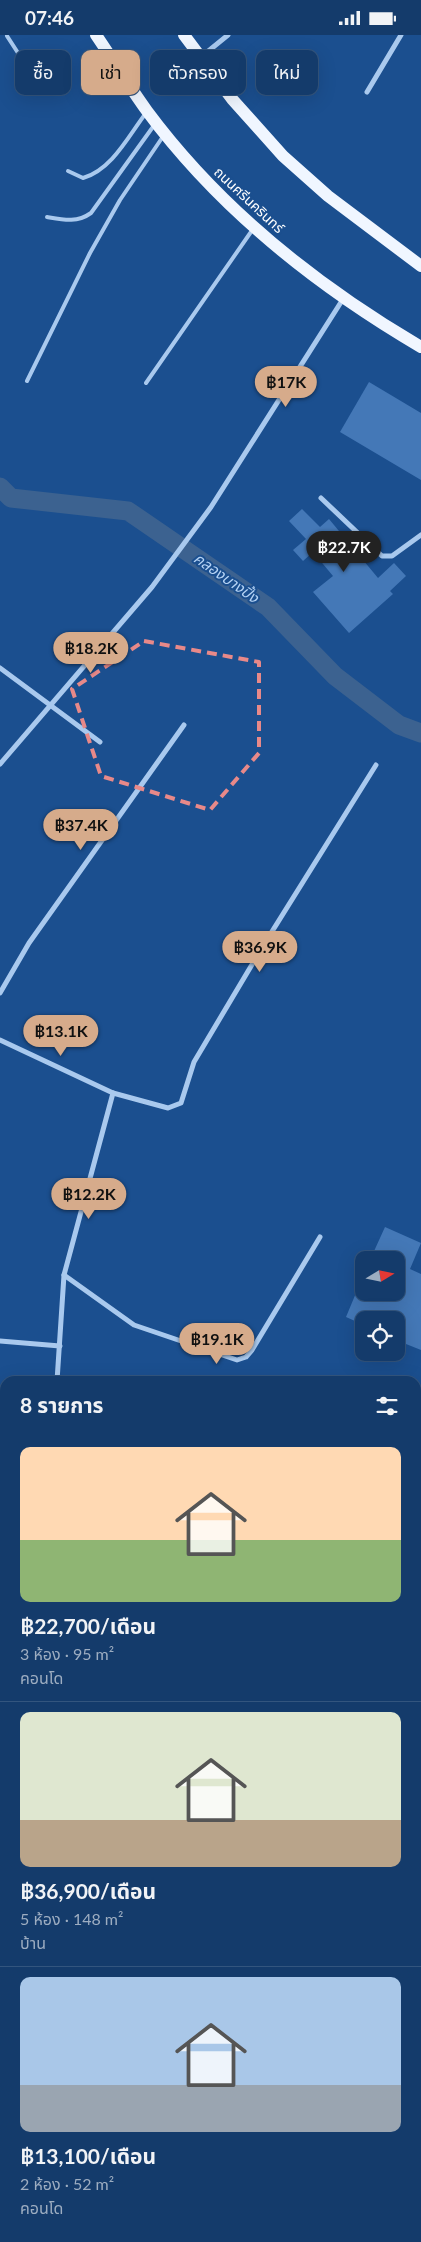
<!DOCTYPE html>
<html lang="th">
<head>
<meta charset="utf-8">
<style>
	body { margin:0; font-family:Lato,"Noto Sans Thai",sans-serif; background:#214673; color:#f1f3f6; height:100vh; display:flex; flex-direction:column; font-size:19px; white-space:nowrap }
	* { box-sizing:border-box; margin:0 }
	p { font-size:16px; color:#9dadc1 }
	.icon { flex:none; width:28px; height:28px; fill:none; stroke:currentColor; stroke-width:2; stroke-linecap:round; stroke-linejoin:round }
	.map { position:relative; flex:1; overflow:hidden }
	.side { position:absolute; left:0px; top:1341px; width:421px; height:866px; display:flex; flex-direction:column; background:#143b6b; border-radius:15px 15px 0 0; box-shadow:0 5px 20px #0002,0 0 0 1px #33557e }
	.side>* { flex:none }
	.banner { position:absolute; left:15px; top:15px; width:391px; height:45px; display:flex; gap:10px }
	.needle { width:32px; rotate:80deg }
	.fabs { position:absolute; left:355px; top:1216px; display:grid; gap:10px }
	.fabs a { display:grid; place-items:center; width:50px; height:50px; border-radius:10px; background:#143b6b; box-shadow:0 5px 20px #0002,0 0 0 1px #33557e; font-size:25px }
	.price { position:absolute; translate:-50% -42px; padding:0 11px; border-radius:18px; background:#d6ab8b; color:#111; font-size:16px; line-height:32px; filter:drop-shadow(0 1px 2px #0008) }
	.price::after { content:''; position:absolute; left:50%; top:30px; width:15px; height:11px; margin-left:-8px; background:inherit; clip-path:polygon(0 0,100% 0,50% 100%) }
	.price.selected { background:#222; color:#fff }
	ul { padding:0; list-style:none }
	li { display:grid; align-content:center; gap:10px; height:265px; padding:0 20px }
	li+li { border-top:1px solid #33557e }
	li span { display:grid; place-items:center; height:155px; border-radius:10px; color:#555 }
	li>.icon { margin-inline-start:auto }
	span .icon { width:90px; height:90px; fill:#fffc; stroke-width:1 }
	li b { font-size:21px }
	h2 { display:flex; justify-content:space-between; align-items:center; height:60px; padding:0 20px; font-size:21px }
	.tag { padding:0 18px; border-radius:10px; background:#143b6b; box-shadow:0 5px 20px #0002,0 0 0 1px #33557e; font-size:18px; line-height:45px }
	.tag.selected { background:#d6ab8b; color:#111 }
	.status { display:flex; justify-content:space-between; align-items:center; height:35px; padding:0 25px; background:#143b6b; direction:ltr }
	.status svg { height:14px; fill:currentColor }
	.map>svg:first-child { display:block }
</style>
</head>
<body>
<div class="status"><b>07:46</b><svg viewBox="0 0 49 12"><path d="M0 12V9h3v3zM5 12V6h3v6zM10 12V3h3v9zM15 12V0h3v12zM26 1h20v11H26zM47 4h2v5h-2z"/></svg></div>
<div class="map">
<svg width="421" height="2207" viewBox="0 0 421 2207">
	<rect width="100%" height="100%" fill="#1b4f8f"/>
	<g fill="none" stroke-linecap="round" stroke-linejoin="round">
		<!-- canal -->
		<path stroke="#3c6290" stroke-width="19" d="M0 452 11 463 128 476 268 572 335 641 399 690 421 698"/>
	</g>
	<!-- building -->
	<g fill="#4478b7">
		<path d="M369 347 421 378V445L340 397Z"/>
		<path d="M302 474 320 492 329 484 378 543 394 528 406 541 390 556 393 559 349 598 313 557 333 541 313 517 303 526 293 515 306 504 289 486Z"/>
		<path d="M385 1192 421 1208 410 1234 421 1239V1315L396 1305V1285H364V1290L346 1282 356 1258H396V1225H370Z"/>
	</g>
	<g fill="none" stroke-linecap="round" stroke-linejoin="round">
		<!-- lane -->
		<g stroke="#a9c9ee" stroke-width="4">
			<path d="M7 1 42 55"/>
			<path d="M68 136 83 143C112 135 129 100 146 78"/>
			<path d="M47 182C64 185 77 188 91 178L155 89"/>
			<path d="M27 346 90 218 120 165 164 100"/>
			<path d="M146 348 253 194"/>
			<path d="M416 1402 421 1404"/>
			<path d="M0 1829 5 1832"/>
		</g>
		<!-- street -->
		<g stroke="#a9c9ee" stroke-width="5">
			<path d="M201 22 228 0"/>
			<path d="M367 57 401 0"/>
			<path d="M321 463 382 521H392L421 500"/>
			<path d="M0 633 100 707"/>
			<path d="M0 729 152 552 211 472 343 264"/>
			<path d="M0 958 29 908 184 690"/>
			<path d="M0 1005 113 1058 168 1073 181 1068 194 1027 263 911 376 730"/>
			<path d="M64 1240 134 1290 237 1325 246 1322 252 1315 320 1202"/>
			<path d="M0 1306 60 1311"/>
			<path d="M57 1346 64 1240 113 1058"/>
			<path d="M0 1465H5"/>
			<path d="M416 1522 421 1524"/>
			<path d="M0 1753 5 1755"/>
			<path d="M0 1819 5 1806"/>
			<path d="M0 2092 5 2093"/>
			<path d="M416 2165H421"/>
			<path d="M72 2207 74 2202"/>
			<path d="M280 2207V2202"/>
		</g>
		<!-- primary -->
		<g stroke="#f0f6ff" stroke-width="12">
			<path d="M96 0C113 25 129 51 147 76 219 173 317 251 421 312"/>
			<path d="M184 0 232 64 283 121 328 161 421 231"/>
		</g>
	</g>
	<!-- marked area -->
	<path fill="none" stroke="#e88989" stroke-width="4" stroke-dasharray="10 6" stroke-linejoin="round" d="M144 606 259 627V718L210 775 101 741 72 654Z"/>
	<g text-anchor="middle" stroke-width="4" stroke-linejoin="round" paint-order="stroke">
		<!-- street labels -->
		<g font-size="14" fill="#fff" stroke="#1b4f8f">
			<text transform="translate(249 165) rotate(43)" y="5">ถนนศรีนครินทร์</text>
		</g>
		<!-- water labels -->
		<g font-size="15" font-style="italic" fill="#b5d3f5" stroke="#1b4f8f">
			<text transform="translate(226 543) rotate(35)" y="5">คลองบางปิ้ง</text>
		</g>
	</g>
</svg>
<div class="fabs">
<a><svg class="needle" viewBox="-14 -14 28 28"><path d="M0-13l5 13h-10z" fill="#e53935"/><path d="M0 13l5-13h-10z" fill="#9dadc1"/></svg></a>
<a><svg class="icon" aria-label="locate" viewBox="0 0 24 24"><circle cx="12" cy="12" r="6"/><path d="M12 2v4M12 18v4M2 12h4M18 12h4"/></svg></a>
</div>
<b class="price" style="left:286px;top:373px">฿17K</b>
<b class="price selected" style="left:344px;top:538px">฿22.7K</b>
<b class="price" style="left:91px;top:639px">฿18.2K</b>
<b class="price" style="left:81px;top:816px">฿37.4K</b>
<b class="price" style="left:260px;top:938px">฿36.9K</b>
<b class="price" style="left:61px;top:1022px">฿13.1K</b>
<b class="price" style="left:89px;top:1185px">฿12.2K</b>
<b class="price" style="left:217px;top:1330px">฿19.1K</b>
<div class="banner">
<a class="tag">ซื้อ</a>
<a class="tag selected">เช่า</a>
<a class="tag">ตัวกรอง</a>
<a class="tag">ใหม่</a>
</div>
<section class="side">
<h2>8 รายการ<svg class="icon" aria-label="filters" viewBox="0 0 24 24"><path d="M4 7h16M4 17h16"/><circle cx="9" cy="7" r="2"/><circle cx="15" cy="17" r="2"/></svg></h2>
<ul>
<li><span style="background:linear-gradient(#ffd9b3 60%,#8fb573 0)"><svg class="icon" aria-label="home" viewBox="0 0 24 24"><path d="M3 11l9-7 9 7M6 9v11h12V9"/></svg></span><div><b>฿22,700/เดือน</b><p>3 ห้อง · 95 m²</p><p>คอนโด</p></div></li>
<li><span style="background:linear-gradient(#dfe7d0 70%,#b9a48a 0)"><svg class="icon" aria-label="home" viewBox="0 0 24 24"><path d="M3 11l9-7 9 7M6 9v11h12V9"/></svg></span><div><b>฿36,900/เดือน</b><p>5 ห้อง · 148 m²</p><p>บ้าน</p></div></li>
<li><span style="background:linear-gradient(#a9c7e8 70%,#9aa5b1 0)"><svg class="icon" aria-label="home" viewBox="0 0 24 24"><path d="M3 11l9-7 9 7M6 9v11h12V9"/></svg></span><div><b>฿13,100/เดือน</b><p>2 ห้อง · 52 m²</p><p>คอนโด</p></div></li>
</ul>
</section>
</div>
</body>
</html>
